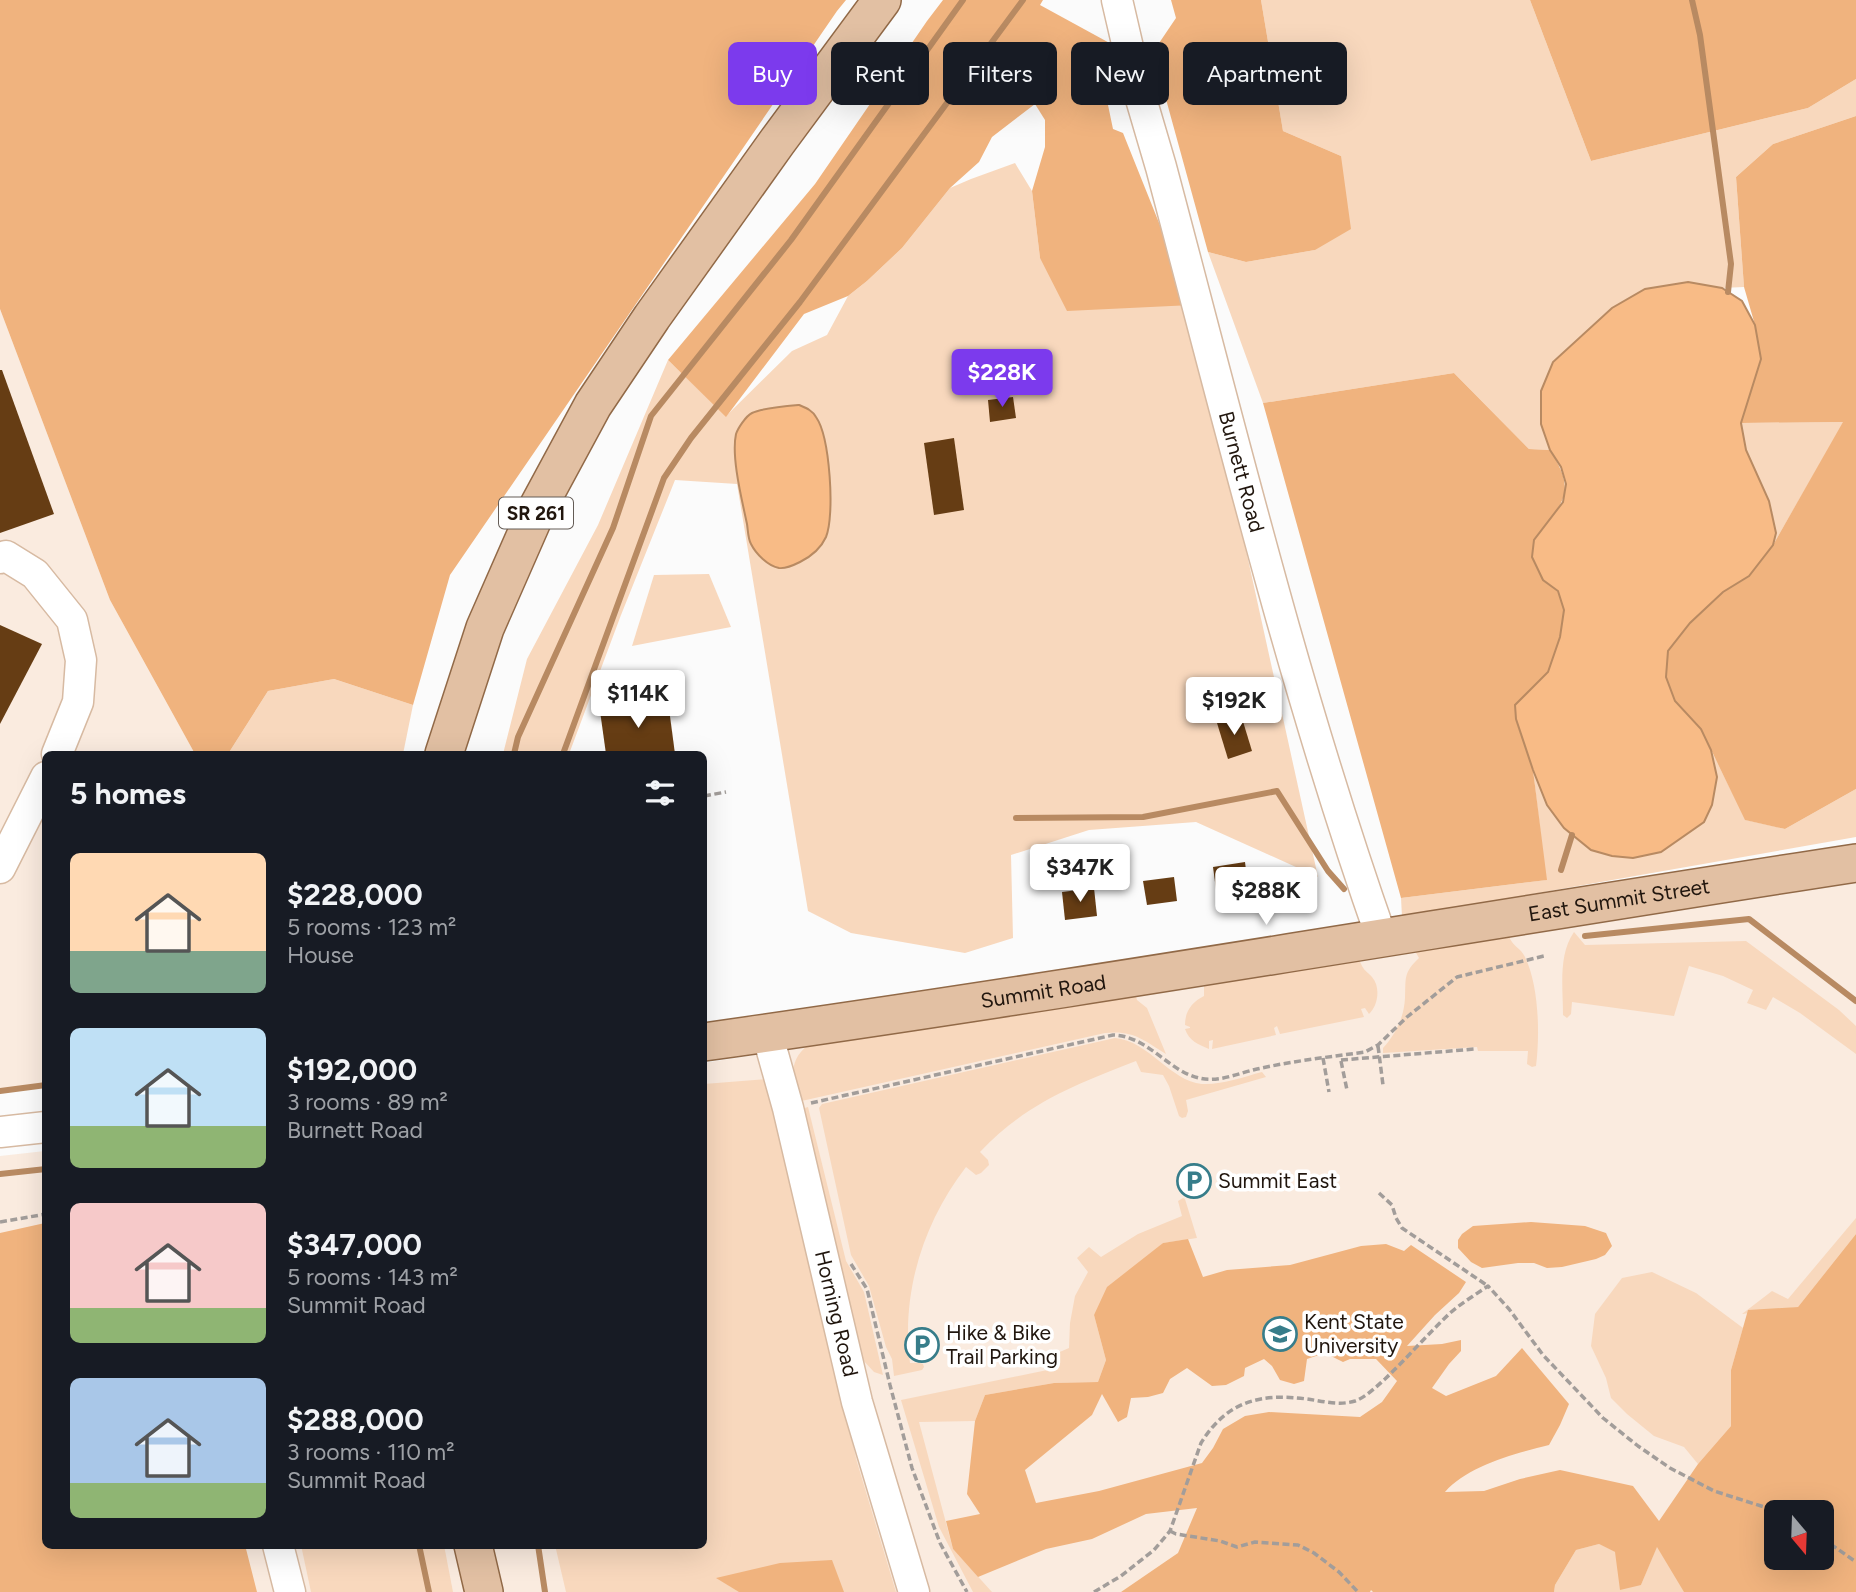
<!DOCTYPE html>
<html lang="en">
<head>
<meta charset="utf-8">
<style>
	body { margin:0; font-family:Figtree,sans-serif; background:#242831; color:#f1f3f6; height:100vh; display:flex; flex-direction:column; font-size:26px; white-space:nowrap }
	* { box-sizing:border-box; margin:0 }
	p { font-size:23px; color:#9ea1a6 }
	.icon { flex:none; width:38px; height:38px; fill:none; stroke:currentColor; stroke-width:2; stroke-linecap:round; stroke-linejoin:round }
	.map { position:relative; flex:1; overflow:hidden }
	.sheet { position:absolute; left:42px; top:751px; width:665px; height:798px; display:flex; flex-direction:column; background:#171b24; border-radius:10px; box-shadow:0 7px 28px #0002 }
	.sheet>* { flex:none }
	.hud { position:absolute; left:728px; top:42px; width:665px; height:63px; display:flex; gap:14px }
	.needle { width:46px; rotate:161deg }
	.buttons { position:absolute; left:1764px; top:1500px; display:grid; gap:14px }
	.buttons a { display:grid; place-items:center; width:70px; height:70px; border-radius:10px; background:#171b24; box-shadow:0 7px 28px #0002; font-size:35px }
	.price { position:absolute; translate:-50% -60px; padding:0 16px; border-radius:7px; background:#fff; color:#222; font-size:23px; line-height:46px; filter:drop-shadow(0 2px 4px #0008) }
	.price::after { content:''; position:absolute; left:50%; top:42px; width:21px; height:16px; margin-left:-10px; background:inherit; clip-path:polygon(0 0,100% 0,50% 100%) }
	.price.on { background:#7c3aed; color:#fff }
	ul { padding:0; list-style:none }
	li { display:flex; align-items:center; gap:21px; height:175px; padding:0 28px }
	li span { display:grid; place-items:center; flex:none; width:196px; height:140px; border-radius:10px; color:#555 }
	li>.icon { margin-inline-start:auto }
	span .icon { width:84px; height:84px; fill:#fffc; stroke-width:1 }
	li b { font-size:30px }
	h2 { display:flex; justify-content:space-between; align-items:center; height:84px; padding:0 28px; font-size:30px }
	.pill { padding:0 24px; border-radius:10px; background:#171b24; box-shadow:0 7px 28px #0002; font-size:24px; line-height:63px }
	.pill.on { background:#7c3aed; color:#fff }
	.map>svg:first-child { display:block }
</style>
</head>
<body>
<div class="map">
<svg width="1856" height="1592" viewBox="0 0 1856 1592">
	<rect width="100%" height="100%" fill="#fbfbfb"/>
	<!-- built -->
	<g fill="#faebdf" fill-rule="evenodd">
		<path d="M0 309 110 600 195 754H46L45 1085 0 1091Z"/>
		<path d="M1856 881V1592H0V1156L45 1151 46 1545H704V1063ZM1776 1512H1822V1558H1776Z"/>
	</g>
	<!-- green -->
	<g fill="#f8d8bd">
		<path d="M1261 0H1530L1591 161 1808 108 1856 79V116L1773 144 1736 177 1744 287 1722 288 1688 282 1553 361 1541 391V424L1550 450 1529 449 1454 373 1263 403 1208 252 1246 262 1315 250 1341 156 1283 131Z"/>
		<path d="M1015 163 1032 191 1040 258 1192 305 1318 877 1196 822 1089 830 1011 855 1013 938 965 953 851 933 808 911 737 484 675 480 621 615 569 754H503L527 659 598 525 668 360 726 416 792 351 827 335 848 296 867 281 902 248 950 188 971 179Z"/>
		<path d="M1844 422 1773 545C1781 510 1756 482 1746 450 1743 442 1742 432 1741 423Z"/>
		<path d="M709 574 731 627 632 646 654 575Z"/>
		<path d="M334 679 413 705 403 754H228L268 691Z"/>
		<path d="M1711 750 1746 820 1785 829 1856 789V837L1402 917 1401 898 1546 880 1533 770 1547 805 1564 828 1591 850 1661 852 1704 822 1717 778Z"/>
		<path d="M1574 932 1585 945 1746 941 1839 1010 1856 1026V1054L1800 1013 1773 997 1766 1010 1747 1003 1753 990 1723 976 1689 966 1674 1016 1572 1002 1571 1014 1567 1018 1563 1015C1563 988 1558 955 1574 932Z"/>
		<path d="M1509 936C1512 946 1521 948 1525 957 1539 986 1540 1034 1536 1066L1532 1067 1527 1064 1528 1051H1478L1477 1047 1383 1053V1048C1396 1034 1404 1017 1405 998 1406 978 1403 973 1419 958L1415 951Z"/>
		<path d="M1359 959C1364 972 1365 969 1372 977 1381 987 1378 1006 1369 1014L1365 1008 1361 1009 1364 1017 1280 1034 1277 1026 1274 1028 1276 1035 1212 1049 1213 1040 1209 1041V1049C1198 1044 1189 1041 1185 1029L1190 1028V1027L1185 1025C1185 1011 1192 1002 1204 996V984Z"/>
		<path d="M1135 993 1137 1000 1147 1008 1166 1054C1143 1040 1134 1030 1105 1033L797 1102C793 1077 787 1062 809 1044Z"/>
		<path d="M1115 1038C1149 1041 1170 1081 1202 1084 1222 1085 1243 1077 1262 1072L1266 1077 1186 1100 1188 1111 1186 1117 1182 1118 1179 1116 1169 1086 1163 1075 1141 1072 1136 1061C1075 1085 1026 1103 980 1152L988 1160 989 1165 981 1173 976 1175 966 1167C923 1223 901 1293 910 1363H920L923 1364 924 1367 922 1370 894 1376 892 1359 886 1347 869 1286 851 1255 819 1108 822 1104Z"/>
		<path d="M767 1079 857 1462 896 1592H566L555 1545H704V1084Z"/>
		<path d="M808 1107 846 1261 864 1292 883 1375 874 1372 863 1360 859 1361 798 1110Z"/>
		<path d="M1183 1198 1185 1199 1197 1238 1163 1243 1094 1315 1106 1360 1098 1382 1054 1383 985 1395 975 1421 919 1422 953 1549 992 1592H973L939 1527 901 1400 1057 1368 1055 1354 1069 1348 1070 1323 1075 1296 1088 1272 1077 1258 1089 1247 1101 1257 1138 1234 1182 1216 1178 1201Z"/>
		<path d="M1856 1218V1234L1798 1307 1742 1314 1772 1291 1788 1299Z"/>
		<path d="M1652 1272 1696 1293 1743 1328 1731 1370V1426L1698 1464 1684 1447 1654 1436 1627 1414 1611 1398 1606 1378 1591 1346 1595 1314 1622 1278Z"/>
		<path d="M1599 1544 1615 1552 1641 1585 1657 1546 1685 1592H1554L1555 1585 1576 1550Z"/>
		<path d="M301 1545H444L453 1592H311Z"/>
	</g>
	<!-- forest -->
	<g fill="#f0b37e" fill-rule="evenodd">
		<path d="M0 0H846L837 11 450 575 413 705 334 679 268 691 228 754H195L110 600 0 309Z"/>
		<path d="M943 0H1043L1040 5 1126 52 1108 105 1113 129 1123 133 1192 305 1067 311 1040 258 1032 191 1045 147V120L1035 104 992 137 979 162 950 188 902 248 867 281 848 296 804 314 726 417 668 360 815 184 927 21Z"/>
		<path d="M1171 0H1261L1283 131 1341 156 1351 229 1315 250 1246 262 1208 252 1153 52 1176 18Z"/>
		<path d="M1530 0H1856V79L1808 108 1591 161Z"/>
		<path d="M1856 116V789L1785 829 1745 820 1701 729 1675 701 1666 677 1668 651 1690 623 1723 592 1749 576 1773 545 1843 422 1741 423 1761 359 1755 325 1744 287 1736 177 1773 144Z"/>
		<path d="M1454 373 1529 449 1550 450C1578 494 1563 502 1534 540L1543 580 1558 591 1564 610 1560 637 1548 672 1515 706 1516 720 1533 770 1547 880 1401 898 1263 403Z"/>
		<path d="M1531 1222 1585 1226 1606 1233 1612 1246 1605 1255 1596 1259 1562 1267 1547 1268 1534 1263H1518L1482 1268 1471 1262 1458 1248V1240L1462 1234 1473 1226Z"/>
		<path d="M45 1223 46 1545H245L257 1592H0V1233Z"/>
		<path d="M1856 1234V1592H1684L1657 1547 1641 1585 1620 1590 1615 1552 1599 1544 1576 1550 1555 1585 1554 1592H1373L1371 1590 1370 1592H1121L1178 1553 1197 1508 1146 1514 1092 1539 1046 1549 978 1577 953 1549 946 1521 980 1514 967 1494 975 1421 985 1395 1054 1383 1098 1382 1106 1360 1094 1315 1107 1287 1163 1243 1188 1239 1203 1277 1227 1270 1290 1265 1361 1246 1386 1244 1404 1251 1411 1245 1466 1282 1459 1293 1435 1315 1407 1346 1442 1344 1461 1340V1351L1449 1364 1432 1388 1446 1396 1496 1376 1522 1348 1569 1404 1560 1425 1549 1445C1516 1453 1467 1466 1445 1492L1484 1491 1520 1479 1560 1470 1633 1486 1659 1521 1698 1464 1731 1426V1370L1748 1310 1798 1307ZM1325 1353 1343 1362 1350 1359H1376L1397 1381 1382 1402 1360 1417 1269 1412 1245 1416 1223 1429 1213 1448 1202 1463 1099 1491 1036 1503 1025 1470 1092 1415 1102 1394 1118 1422 1127 1417 1131 1398 1148 1397 1163 1393 1170 1379 1187 1368 1212 1386 1226 1385 1244 1376 1245 1368 1264 1359 1272 1366 1280 1380 1294 1384 1304 1381 1307 1359ZM1776 1512H1822V1558H1776Z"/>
		<path d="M832 1560 844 1592H739L716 1578 780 1563Z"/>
	</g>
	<!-- water -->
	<g fill="#f8bb86" stroke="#b88a62" stroke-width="2">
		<path d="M1688 282 1722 288 1742 301 1755 325 1761 359 1741 423 1746 450 1769 501 1776 533 1773 545 1749 576 1723 592 1690 623 1668 651 1666 677 1675 701 1701 729 1711 750 1717 777 1712 805 1704 822 1661 852 1633 858 1612 856 1591 850 1564 828 1547 805 1533 770 1516 719 1515 705 1548 672 1560 637 1564 610 1558 591 1543 580 1532 557 1534 540 1563 502 1566 484 1561 467 1550 450 1541 424V391L1553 362 1612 308 1645 289Z"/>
		<path d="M799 405C806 408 812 410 816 417 830 437 835 515 826 537 821 548 810 557 800 562 794 565 786 569 779 568 768 566 756 554 751 544 748 539 748 530 747 524 742 500 731 457 736 434 738 428 746 416 752 413 762 408 787 406 799 405Z"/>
	</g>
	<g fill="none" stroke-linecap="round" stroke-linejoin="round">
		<!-- stream -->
		<g stroke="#b88a62" stroke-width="6">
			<path d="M1692 0 1700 35 1731 264 1728 292"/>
			<path d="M514 754 518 737 613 528 651 416 791 240 963 0"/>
			<path d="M563 754 664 478 691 438 800 302 1023 0"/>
			<path d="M1016 818 1143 817 1277 791 1328 871 1344 889"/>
			<path d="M1561 870 1572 835"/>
			<path d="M1585 936 1749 919 1856 1001"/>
			<path d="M0 1091 46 1085"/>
			<path d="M0 1174 46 1169"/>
			<path d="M419 1545 429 1592"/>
			<path d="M538 1545 545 1592"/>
		</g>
	</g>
	<!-- building -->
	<g fill="#663d14">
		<path d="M0 370H2L54 514 0 533Z"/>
		<path d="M1013 397 1016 418 990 422 988 400Z"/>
		<path d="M954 438 964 510 934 515 924 443Z"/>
		<path d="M0 625 42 644 0 724Z"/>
		<path d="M668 701 675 754H606L600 711Z"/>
		<path d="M1241 715 1252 751 1228 759 1217 723Z"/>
		<path d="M1245 862 1249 893 1217 897 1213 867Z"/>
		<path d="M1174 877 1177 901 1147 905 1143 881Z"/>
		<path d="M1094 888 1097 916 1065 920 1062 892Z"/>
	</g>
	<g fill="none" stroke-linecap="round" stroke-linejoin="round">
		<!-- minor casing -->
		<g stroke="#d7baa2" stroke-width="33">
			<g id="minor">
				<path id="s1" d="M1117 0 1136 82 1161 167C1230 426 1293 687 1382 939"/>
				<path d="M0 558 6 556 35 574 72 620 81 660 78 702 57 754"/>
				<path d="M0 868 46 777"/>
				<path id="s2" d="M767 1033 788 1108 857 1402 914 1592"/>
				<path d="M0 1132 46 1127"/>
				<path d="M278 1545 290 1592"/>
			</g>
		</g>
		<!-- major casing -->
		<g stroke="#916947" stroke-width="40">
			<g id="major">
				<path d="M444 754 485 628 539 505 593 405 652 317 777 142 882 0"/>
				<path id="s3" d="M704 1042C1088 988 1472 922 1856 863"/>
				<path d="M473 1545 484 1592"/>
			</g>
		</g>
		<!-- path -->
		<g stroke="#a29d9a" stroke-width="3.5" stroke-dasharray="7 3.5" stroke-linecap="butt">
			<path d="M704 796 726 792"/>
			<path d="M1378 1046 1383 1085"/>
			<path d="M1323 1058 1329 1092"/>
			<path d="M1341 1060 1475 1049"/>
			<path d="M1341 1061 1347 1090"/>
			<path d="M811 1103 1113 1035C1148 1036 1168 1071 1199 1078 1218 1083 1239 1073 1257 1069 1293 1061 1329 1057 1365 1052L1378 1045 1407 1017 1457 977 1544 956"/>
			<path d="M1379 1193 1392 1205 1396 1218 1402 1228 1488 1286"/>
			<path d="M0 1222 46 1214"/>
			<path d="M851 1264 867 1289 890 1385 912 1468 940 1543 967 1592"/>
			<path d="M1170 1531 1176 1534 1220 1541 1237 1547 1255 1542 1298 1545 1314 1553 1339 1572 1358 1592"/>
			<path d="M1822 1538 1856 1562"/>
			<path d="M1094 1592 1121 1576 1154 1550 1170 1531 1201 1443C1227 1401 1260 1393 1307 1399 1322 1401 1339 1406 1355 1401 1366 1397 1376 1387 1385 1379 1407 1358 1427 1335 1449 1314 1460 1304 1475 1295 1488 1286L1509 1309 1543 1355 1603 1418 1638 1446 1670 1468 1714 1491 1780 1512"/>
		</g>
		<!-- minor -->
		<use href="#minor" stroke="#fff" stroke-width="30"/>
		<!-- major -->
		<use href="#major" stroke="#e2c0a3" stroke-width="37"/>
	</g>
	<!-- icons -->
	<defs>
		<g id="parking-ring" transform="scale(1.75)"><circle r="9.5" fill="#fff" stroke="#377d8a" stroke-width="1.5"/><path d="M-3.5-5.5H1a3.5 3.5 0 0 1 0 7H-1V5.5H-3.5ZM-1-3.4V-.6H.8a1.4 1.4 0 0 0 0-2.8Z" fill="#377d8a"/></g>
		<g id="university-ring" transform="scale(1.75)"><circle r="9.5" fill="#fff" stroke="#377d8a" stroke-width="1.5"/><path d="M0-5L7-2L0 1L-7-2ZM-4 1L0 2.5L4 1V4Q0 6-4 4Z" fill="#377d8a"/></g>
	</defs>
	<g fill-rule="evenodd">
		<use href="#parking-ring" x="1194" y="1181"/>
		<use href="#university-ring" x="1280" y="1334"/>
		<use href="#parking-ring" x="922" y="1345"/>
	</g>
	<g text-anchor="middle" stroke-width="7" stroke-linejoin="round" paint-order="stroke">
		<!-- shield labels -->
		<rect fill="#fff" stroke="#645c56" stroke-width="2" x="499" y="497.5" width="74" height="31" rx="5"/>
		<g font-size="19" font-weight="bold" fill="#21160e">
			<text x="536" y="520">SR 261</text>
		</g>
		<!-- street labels -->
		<g font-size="21" fill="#21160e" stroke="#fff">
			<text dy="7" stroke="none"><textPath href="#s1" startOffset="488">Burnett Road</textPath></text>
			<text dy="7" stroke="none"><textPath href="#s3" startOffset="926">East Summit Street</textPath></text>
			<text dy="7" stroke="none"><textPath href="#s3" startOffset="343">Summit Road</textPath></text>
			<text dy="7" stroke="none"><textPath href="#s2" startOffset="289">Horning Road</textPath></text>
		</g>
		<!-- poi labels -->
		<g font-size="21" fill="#21160e" stroke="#fff" text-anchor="start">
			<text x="1218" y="1188">Summit East</text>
			<text x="1304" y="1329">Kent State<tspan x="1304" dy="24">University</tspan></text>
			<text x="946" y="1340">Hike &amp; Bike<tspan x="946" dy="24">Trail Parking</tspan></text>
		</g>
	</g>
</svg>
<div class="buttons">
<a><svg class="needle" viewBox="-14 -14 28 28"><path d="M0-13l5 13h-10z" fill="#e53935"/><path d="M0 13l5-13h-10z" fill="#9ea1a6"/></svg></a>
</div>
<b class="price on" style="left:1002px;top:409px">$228K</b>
<b class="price" style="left:638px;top:730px">$114K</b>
<b class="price" style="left:1234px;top:737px">$192K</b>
<b class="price" style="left:1080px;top:904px">$347K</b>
<b class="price" style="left:1266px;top:927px">$288K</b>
<div class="hud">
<a class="pill on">Buy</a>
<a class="pill">Rent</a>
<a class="pill">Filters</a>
<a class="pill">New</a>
<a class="pill">Apartment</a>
</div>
<section class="sheet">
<h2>5 homes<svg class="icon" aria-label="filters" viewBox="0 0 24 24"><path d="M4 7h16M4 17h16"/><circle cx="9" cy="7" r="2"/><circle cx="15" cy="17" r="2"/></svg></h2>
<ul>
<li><span style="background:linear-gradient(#ffd9b3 70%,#7fa58c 0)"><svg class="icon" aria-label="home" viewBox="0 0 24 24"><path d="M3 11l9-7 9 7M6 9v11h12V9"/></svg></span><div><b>$228,000</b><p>5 rooms · 123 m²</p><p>House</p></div></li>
<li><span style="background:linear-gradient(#bfe0f5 70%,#8fb573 0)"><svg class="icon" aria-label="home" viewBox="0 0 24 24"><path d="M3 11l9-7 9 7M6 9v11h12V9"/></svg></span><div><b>$192,000</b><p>3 rooms · 89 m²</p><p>Burnett Road</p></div></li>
<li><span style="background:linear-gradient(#f6c9c9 75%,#8fb573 0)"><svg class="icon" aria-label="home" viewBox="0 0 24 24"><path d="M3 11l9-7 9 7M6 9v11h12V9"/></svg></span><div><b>$347,000</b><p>5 rooms · 143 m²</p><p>Summit Road</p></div></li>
<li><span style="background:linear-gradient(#a9c7e8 75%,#8fb573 0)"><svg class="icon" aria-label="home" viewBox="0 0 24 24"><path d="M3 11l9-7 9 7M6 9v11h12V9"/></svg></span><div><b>$288,000</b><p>3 rooms · 110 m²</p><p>Summit Road</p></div></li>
</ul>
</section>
</div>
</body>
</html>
